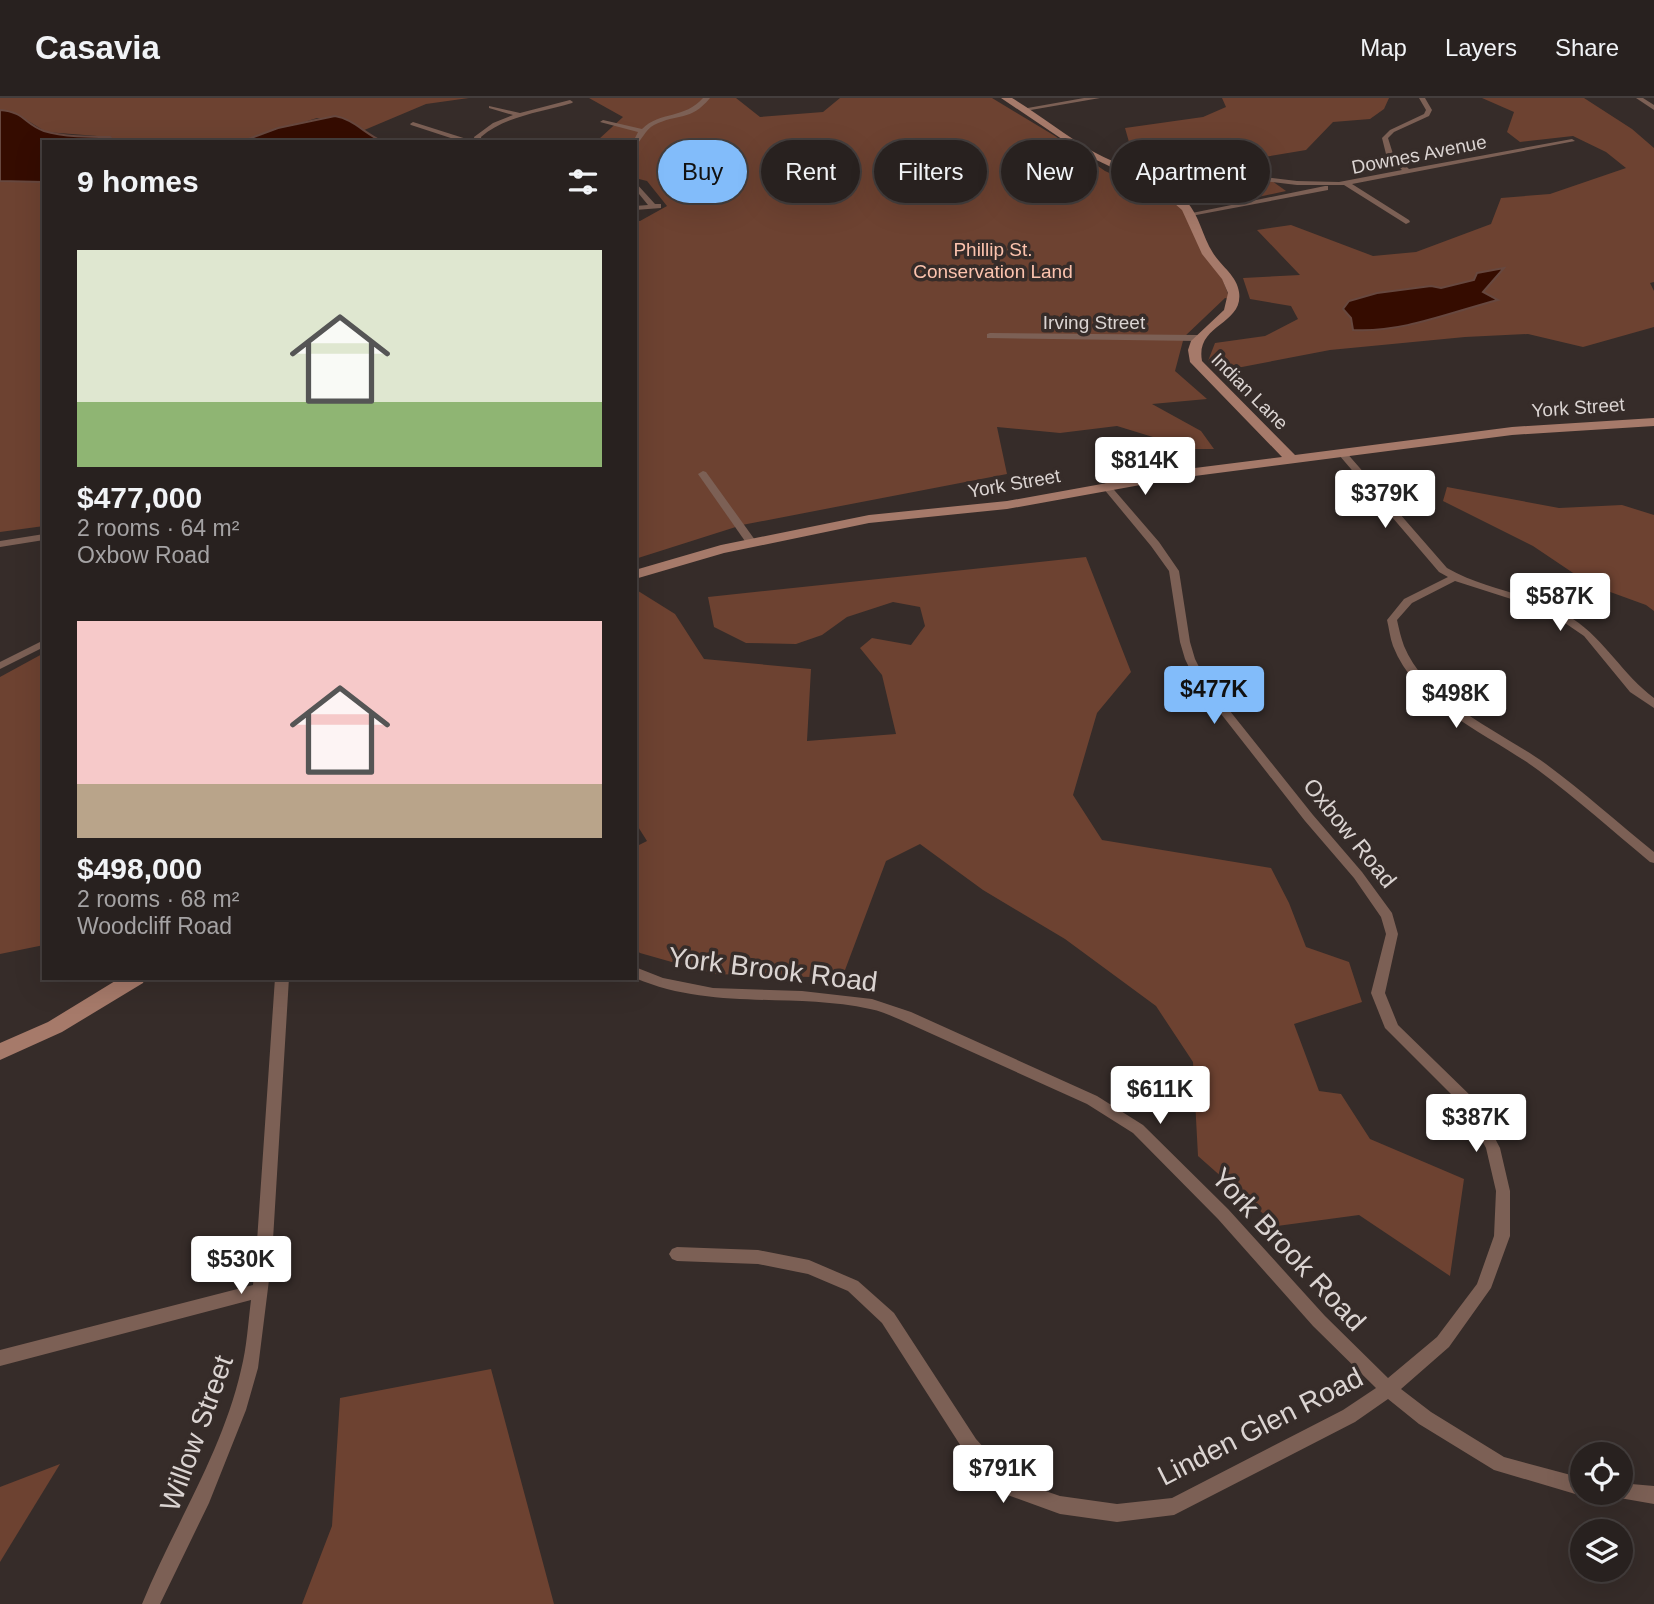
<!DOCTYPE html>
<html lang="en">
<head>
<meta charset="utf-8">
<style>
	body { margin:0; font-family:Helvetica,sans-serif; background:#342e2c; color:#f1f3f6; height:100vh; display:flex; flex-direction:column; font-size:26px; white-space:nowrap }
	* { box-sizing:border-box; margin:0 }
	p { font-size:23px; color:#a5a3a4 }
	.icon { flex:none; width:38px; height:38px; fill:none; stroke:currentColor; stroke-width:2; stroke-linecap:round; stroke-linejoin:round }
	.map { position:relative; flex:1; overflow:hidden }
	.side { position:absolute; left:42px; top:42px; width:595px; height:840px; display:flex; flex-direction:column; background:#28211f; border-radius:0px; box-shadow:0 7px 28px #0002,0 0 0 2px #443e3d }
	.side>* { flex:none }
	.guide { position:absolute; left:658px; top:42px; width:665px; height:63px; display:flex; gap:14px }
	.fabs { position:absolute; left:1570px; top:1344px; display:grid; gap:14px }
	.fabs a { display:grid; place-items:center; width:63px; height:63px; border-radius:50%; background:#28211f; box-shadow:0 7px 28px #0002,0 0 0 2px #443e3d; font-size:35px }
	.price { position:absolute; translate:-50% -60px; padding:0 16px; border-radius:7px; background:#fff; color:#222; font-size:23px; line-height:46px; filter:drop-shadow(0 2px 4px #0008) }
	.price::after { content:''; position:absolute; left:50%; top:42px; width:21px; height:16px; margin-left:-10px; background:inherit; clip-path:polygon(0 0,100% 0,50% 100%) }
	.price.on { background:#82bcfa; color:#111 }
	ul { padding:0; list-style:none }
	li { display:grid; align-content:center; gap:14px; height:371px; padding:0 35px }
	li span { display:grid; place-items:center; height:217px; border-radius:0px; color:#555 }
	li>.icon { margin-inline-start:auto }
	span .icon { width:126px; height:126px; fill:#fffc; stroke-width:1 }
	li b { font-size:30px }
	h2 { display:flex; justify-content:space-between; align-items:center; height:84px; padding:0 35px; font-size:30px }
	.tag { padding:0 24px; border-radius:32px; background:#28211f; box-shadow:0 7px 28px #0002,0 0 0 2px #443e3d; font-size:24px; line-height:63px }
	.tag.on { background:#82bcfa; color:#111 }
	header { display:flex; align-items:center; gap:42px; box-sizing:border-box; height:98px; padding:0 35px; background:#28211f; border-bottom:2px solid #443e3d }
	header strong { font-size:33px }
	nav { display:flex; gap:38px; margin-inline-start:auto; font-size:24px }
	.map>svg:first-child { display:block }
</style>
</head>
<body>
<header>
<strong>Casavia</strong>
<nav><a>Map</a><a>Layers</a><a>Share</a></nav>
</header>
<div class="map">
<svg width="1654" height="1506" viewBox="0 0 1654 1506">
	<rect width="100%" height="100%" fill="#362c29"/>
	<!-- green -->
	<g fill="#6d4231">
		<path d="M0 0H469L426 6 362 33 354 27 317 20 240 44 153 42 115 44 110 39 46 34 25 21 0 14Z"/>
		<path d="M589 0H736L760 19 823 14 840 0H992L1055 38 1105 73 1178 106H1185L1214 159 1230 201 1225 200 1184 239 1175 273 1207 301 1152 306 1201 333 1214 351H1192L1117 328 1060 335 997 329 1007 376 742 427 635 461V122L640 123 667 108 647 83 635 80V44L599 41 623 19Z"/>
		<path d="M1222 0H1389L1384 11 1370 21 1333 24 1306 52 1258 60 1177 59 1131 51 1125 30 1203 19 1226 9Z"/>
		<path d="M1482 0H1584L1632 31 1654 50V184L1650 185 1654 193V229L1583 249 1528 236 1465 239 1330 252 1221 273 1208 263 1215 245 1265 238 1298 221 1291 208 1250 201 1243 180 1300 177 1257 132 1291 127 1373 158 1416 154 1491 126 1501 100 1550 96 1626 70 1606 54 1573 38 1520 44 1507 34 1514 14Z"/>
		<path d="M1223 72 1265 78 1286 93 1258 99Z"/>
		<path d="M0 83 44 84V380L40 383 41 396H44V428L0 434Z"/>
		<path d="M1447 389 1559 410 1622 407 1654 417V513L1646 507 1591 487 1533 448 1443 403Z"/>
		<path d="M1086 459 1131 574 1097 615 1073 697 1102 742 1271 770 1289 805 1306 849 1349 864 1362 904 1294 926 1319 993 1341 996 1370 1041 1464 1081 1450 1178 1359 1117 1277 1128 1198 1058 1193 964 1156 908 1065 841 983 792 920 746 886 763 842 880 714 876 640 855 635 851V749L647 743 635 724V491L675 516 704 561 811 571 807 643 896 636 882 577 860 550 872 540 911 547 925 528 920 509 893 504 847 519 822 537 796 546 746 545 714 529 708 499Z"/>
		<path d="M44 555V847L0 856V579Z"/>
		<path d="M491 1271 554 1506H302L332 1428 340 1300Z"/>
		<path d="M60 1366 0 1464V1389Z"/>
	</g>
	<!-- water -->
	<g fill="#350c00" stroke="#67483f" stroke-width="2">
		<path d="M0 12C25 14 24 26 44 33 63 39 90 39 110 39L115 44H44V84L0 83Z"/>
		<path d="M335 18C353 21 364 35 383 44H240L278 30Z"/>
		<path d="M1504 170 1483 194 1498 202C1451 214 1402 235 1353 232L1351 220 1343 211 1349 203 1377 195 1431 188 1441 190 1474 182 1477 175Z"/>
	</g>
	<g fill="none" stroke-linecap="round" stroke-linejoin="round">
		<!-- street -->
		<g fill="#7c6055" fill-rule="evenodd">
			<path d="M703 0H710C690 24 678 15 654 27 645 32 642 42 635 48V44H633L638 34 600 24 603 22 642 31C660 13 685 21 703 0Z"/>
			<path d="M1084 0H1100L1025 13 1022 11Z"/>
			<path d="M1419 0H1425L1432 12 1429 18 1394 34 1388 40 1393 56 1409 71 1572 41 1575 43 1352 86 1409 122 1410 124 1406 126 1344 87H1297L1176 72 1129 76 1125 74 1129 72 1176 68 1297 83 1339 84 1402 72 1386 56 1382 40 1390 32 1424 16 1426 12Z"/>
			<path d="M1636 0H1643L1654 7V12Z"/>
			<path d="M570 2 573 4 572 5C542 14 505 18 481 39L482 44H475L474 39 493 25 513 17 489 10V8L520 15Z"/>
			<path d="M413 24 473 43 474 44H463L411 27 410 26Z"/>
			<path d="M635 84 655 106H661V110L635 112V108L648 107 635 91Z"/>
			<path d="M1325 88H1328V92L1191 118 1187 116Z"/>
			<path d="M990 235 1197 237 1201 240 1197 243 987 240V236Z"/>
			<path d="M1342 352 1345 353 1447 470C1487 493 1533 495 1573 521 1605 542 1623 577 1654 600V610L1630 594 1584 538 1565 525 1542 511 1455 483 1412 505 1397 522C1399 531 1401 540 1404 548 1427 604 1500 633 1546 666 1584 694 1618 725 1654 754V765L1650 764C1613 733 1577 701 1538 672 1489 636 1417 609 1393 548 1390 540 1389 530 1387 522L1404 501 1448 479 1439 474 1339 357 1337 355Z"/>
			<path d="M703 373 706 374 755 442V446H747L698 376Z"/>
			<path d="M1106 385 1109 386 1159 444 1179 473 1190 544 1195 561 1206 583 1313 717 1362 774 1392 815 1398 836 1385 895 1398 927 1475 1002 1500 1050 1510 1093V1138L1491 1190 1449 1249 1401 1291 1431 1314 1504 1359 1582 1380V1395H1588L1582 1398 1494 1372 1419 1326 1388 1301 1355 1324 1174 1417 1117 1424 1060 1416 1002 1395 964 1353 882 1225 848 1193 808 1176 758 1166 677 1163 672 1161 669 1156 672 1151 677 1149 758 1152 809 1162 858 1183 894 1215 976 1341 1013 1382 1060 1398 1117 1406 1172 1400 1343 1312 1376 1290 1313 1228 1218 1121 1133 1035 1087 1006 901 922C891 918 881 913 870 911 791 894 712 913 635 880V869L663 880 713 890 802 893 872 901 911 914 1097 998 1143 1027 1228 1111 1325 1218 1388 1280 1437 1239 1477 1186 1494 1138 1496 1093 1486 1050 1465 1010 1385 930 1371 895 1386 836 1381 819 1354 780 1305 723 1196 584 1185 561 1180 544 1169 473 1151 448 1103 390 1101 388Z"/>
			<path d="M44 436V442L0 449V443Z"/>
			<path d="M44 542V549L0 571V564Z"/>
			<path d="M275 880H289L272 1158 258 1270 246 1312 209 1405 160 1506H142C174 1428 222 1355 241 1272 247 1249 248 1225 251 1202L0 1268V1252L253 1187 256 1158Z"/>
			<path d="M1620 1385 1654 1388V1406L1614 1399 1612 1395H1620Z"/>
		</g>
		<!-- secondary -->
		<g fill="#a67a6a" fill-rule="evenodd">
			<path d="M1001 0H1012C1040 17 1065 37 1092 53 1122 70 1161 78 1186 103 1200 118 1202 138 1213 155 1221 168 1237 178 1239 194 1244 227 1195 226 1202 263L1295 357 1512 329 1654 320V328L1512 337 1179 380 1007 411 869 425 724 455 635 481V472L721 447 869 417 1007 403 1179 372 1282 359 1190 264 1188 252 1191 243 1224 212 1228 195 1222 181 1202 156 1182 112 1159 92 1084 56Z"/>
			<path d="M120 880H145L143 885 62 934 0 962V945L48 924Z"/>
		</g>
	</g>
	<g text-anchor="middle" stroke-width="7" stroke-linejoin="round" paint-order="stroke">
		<!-- far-street labels -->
		<g font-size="19" fill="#dbd4d2" stroke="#362c29">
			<text transform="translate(1419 56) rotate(-11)" y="7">Downes Avenue</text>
			<text x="1094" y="231">Irving Street</text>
			<text transform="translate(1250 293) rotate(45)" y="7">Indian Lane</text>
			<text transform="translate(1578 309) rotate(-4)" y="7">York Street</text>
			<text transform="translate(1014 385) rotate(-10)" y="7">York Street</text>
		</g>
		<!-- far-park labels -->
		<g font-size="19" fill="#fcc3ae" stroke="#362c29">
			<text x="993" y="158">Phillip St.<tspan x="993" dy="22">Conservation Land</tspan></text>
		</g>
		<!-- street labels -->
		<g font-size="23" fill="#dbd4d2" stroke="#362c29">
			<text transform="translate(1350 735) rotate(51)" y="8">Oxbow Road</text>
		</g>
		<!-- near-street labels -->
		<g font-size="28" fill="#dbd4d2" stroke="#362c29">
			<text transform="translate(773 871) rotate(7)" y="10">York Brook Road</text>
			<text transform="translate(1289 1151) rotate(47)" y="10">York Brook Road</text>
			<text transform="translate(1260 1328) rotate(-27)" y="10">Linden Glen Road</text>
			<text transform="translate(196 1335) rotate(-70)" y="10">Willow Street</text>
		</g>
	</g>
</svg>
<div class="fabs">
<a><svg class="icon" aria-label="locate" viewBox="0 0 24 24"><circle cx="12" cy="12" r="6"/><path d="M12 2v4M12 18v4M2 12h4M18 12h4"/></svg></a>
<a><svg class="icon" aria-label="layers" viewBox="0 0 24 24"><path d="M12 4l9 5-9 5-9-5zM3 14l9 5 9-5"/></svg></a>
</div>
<b class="price" style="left:1145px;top:399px">$814K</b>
<b class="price" style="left:1385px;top:432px">$379K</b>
<b class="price" style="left:1560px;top:535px">$587K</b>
<b class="price on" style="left:1214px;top:628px">$477K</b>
<b class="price" style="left:1456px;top:632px">$498K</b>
<b class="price" style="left:1160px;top:1028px">$611K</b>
<b class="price" style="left:1476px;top:1056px">$387K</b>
<b class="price" style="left:241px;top:1198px">$530K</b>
<b class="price" style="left:1003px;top:1407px">$791K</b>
<div class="guide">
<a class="tag on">Buy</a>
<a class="tag">Rent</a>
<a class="tag">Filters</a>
<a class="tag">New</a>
<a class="tag">Apartment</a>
</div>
<section class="side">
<h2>9 homes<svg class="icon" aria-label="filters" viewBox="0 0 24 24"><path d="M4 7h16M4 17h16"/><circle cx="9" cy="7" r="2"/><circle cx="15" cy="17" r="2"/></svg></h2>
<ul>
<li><span style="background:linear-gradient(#dfe7d0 70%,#8fb573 0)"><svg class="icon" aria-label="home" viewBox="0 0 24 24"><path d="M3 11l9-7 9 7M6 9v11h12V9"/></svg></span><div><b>$477,000</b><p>2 rooms · 64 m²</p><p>Oxbow Road</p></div></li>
<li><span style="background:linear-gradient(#f6c9c9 75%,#b9a48a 0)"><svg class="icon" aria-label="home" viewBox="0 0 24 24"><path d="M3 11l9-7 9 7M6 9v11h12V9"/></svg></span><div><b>$498,000</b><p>2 rooms · 68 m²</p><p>Woodcliff Road</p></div></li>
</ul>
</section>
</div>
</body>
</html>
